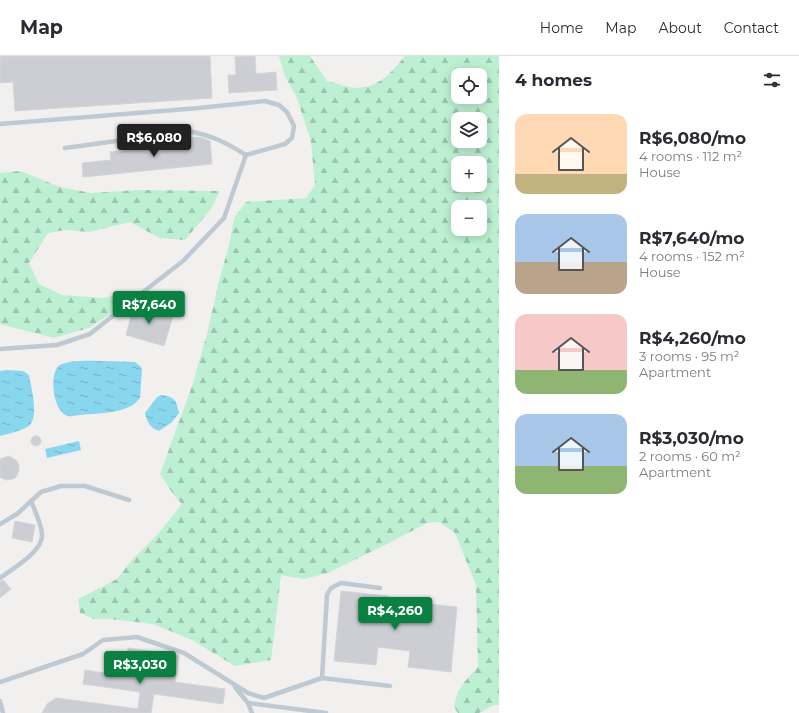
<!DOCTYPE html>
<html lang="en">
<head>
<meta charset="utf-8">
<style>
	body { margin:0; font-family:Montserrat,sans-serif; background:#f2f2f3; color:#2b2b33; height:100vh; display:flex; flex-direction:column; font-size:15px; white-space:nowrap }
	* { box-sizing:border-box; margin:0 }
	p { font-size:13px; color:#7c7c81 }
	.icon { flex:none; width:22px; height:22px; fill:none; stroke:currentColor; stroke-width:2; stroke-linecap:round; stroke-linejoin:round }
	.map { position:relative; flex:1; overflow:hidden }
	.sheet { display:flex; flex-direction:column; background:#fff; width:300px }
	.sheet>* { flex:none }
	.fabs { position:absolute; left:451px; top:12px; display:grid; gap:8px }
	.fabs a { display:grid; place-items:center; width:36px; height:36px; border-radius:8px; background:#fff; box-shadow:0 2px 10px #0003; font-size:20px }
	.price { position:absolute; translate:-50% -34px; padding:0 9px; border-radius:4px; background:#0b8043; color:#fff; font-size:13px; line-height:26px; filter:drop-shadow(0 1px 2px #0008) }
	.price::after { content:''; position:absolute; left:50%; top:24px; width:12px; height:9px; margin-left:-6px; background:inherit; clip-path:polygon(0 0,100% 0,50% 100%) }
	.price.active { background:#222; color:#fff }
	ul { padding:0; list-style:none }
	li { display:flex; align-items:center; gap:12px; height:100px; padding:0 16px }
	li span { display:grid; place-items:center; flex:none; width:112px; height:80px; border-radius:12px; color:#555 }
	li>.icon { margin-inline-start:auto }
	span .icon { width:48px; height:48px; fill:#fffc; stroke-width:1 }
	li b { font-size:17px }
	h2 { display:flex; justify-content:space-between; align-items:center; height:48px; padding:0 16px; font-size:17px }
	header { display:flex; align-items:center; gap:24px; box-sizing:border-box; height:56px; padding:0 20px; background:#fff; border-bottom:1px solid #e1e1e2 }
	header strong { font-size:19px }
	nav { display:flex; gap:22px; margin-inline-start:auto; font-size:14px }
	main { display:flex; flex:1; min-height:0 }
	.map>svg:first-child { display:block }
</style>
</head>
<body>
<header>
<strong>Map</strong>
<nav><a>Home</a><a>Map</a><a>About</a><a>Contact</a></nav>
</header>
<main>
<div class="map">
<svg width="499" height="657" viewBox="0 0 499 657">
	<defs>
		<pattern id="forest-firs" width="22" height="20" patternUnits="userSpaceOnUse"><rect width="22" height="20" fill="#bdf0d2"/><path d="M5 1l3.5 6h-7zM16 11l3.5 6h-7z" fill="#9bc5ae"/></pattern>
		<pattern id="water-ripples" width="26" height="14" patternUnits="userSpaceOnUse"><rect width="26" height="14" fill="#89d7ee"/><path d="M2 4q2-2 4 0t4 0M15 11q2-2 4 0t4 0" fill="none" stroke="#72b1c4"/></pattern>
	</defs>
	<rect width="100%" height="100%" fill="#f2efef"/>
	<!-- forest -->
	<g fill="url(#forest-firs)" fill-rule="evenodd">
		<path d="M279 0H310L327 25C336 27 346 31 355 32 379 32 391 17 405 0H499V649H494L479 657H458L454 651C458 631 465 625 478 611L476 529 455 477 439 466 427 467 387 488 328 517 304 523 281 519 271 604 235 610 192 584 153 568 110 563H94L80 557 78 543 117 523 131 505 158 478 182 448 173 438 160 418 192 330 207 278 219 225 229 189 234 162 246 146 306 142 315 129 311 86 297 42 285 20ZM458 19H480V41H458ZM458 63H480V85H458ZM458 107H480V129H458ZM458 151H480V173H458Z"/>
		<path d="M21 115 60 131 91 137 138 134 220 135 211 153 185 184 160 182 130 166 89 176 66 174 48 177 29 207 39 228 62 239 103 242 132 235 131 244 89 272 54 282 0 268V117Z"/>
	</g>
	<!-- water -->
	<g fill="url(#water-ripples)">
		<path d="M106 305 135 306 142 312 140 342C138 344 135 348 131 350 116 358 97 357 80 359 76 359 71 361 68 360 53 357 48 316 60 309 71 303 93 305 106 305Z"/>
		<path d="M6 314 23 315 29 319C31 331 39 359 30 369 25 374 7 378 0 380V315Z"/>
		<path d="M162 339C176 341 176 345 179 357L171 367 159 375C150 372 147 366 145 357L157 341Z"/>
		<path d="M79 385 81 394 47 402 45 393Z"/>
	</g>
	<!-- building -->
	<g fill="#ccced4" stroke="#d3d5db">
		<path d="M0 0H210L212 42 15 55 13 26 0 27Z"/>
		<path d="M255 0 256 18 276 16 277 34 229 37 228 19H236L235 1Z"/>
		<path d="M200 81 210 85 212 108 83 121 82 107 111 104 110 96 147 93 148 90 155 89V86Z"/>
		<path d="M134 249 173 260 164 290 126 279Z"/>
		<circle cx="36" cy="385" r="5"/>
		<path d="M9 400 16 404 18 407 19 414 16 421 13 423 6 424 0 421V403Z"/>
		<path d="M15 465 35 469 32 486 12 482Z"/>
		<path d="M3 524 11 533 0 542V526Z"/>
		<path d="M341 535 388 540 387 549 409 551V546L457 551 451 616 408 611 410 595 378 591 376 609 334 605Z"/>
		<path d="M128 592 179 599 175 626 225 633 223 648 154 638 151 657H42L47 648 56 642 138 653 140 636 83 628 85 614 124 620Z"/>
	</g>
	<g fill="none" stroke-linecap="round" stroke-linejoin="round">
		<!-- lane -->
		<g stroke="#bfc9d1" stroke-width="4.5">
			<path d="M0 68 199 52 265 45 279 49 287 56 294 70 292 82 285 88 246 99"/>
			<path d="M0 293 57 289 90 278 134 243 183 205 224 162 246 99C225 86 213 80 189 75L65 92"/>
			<path d="M0 468 17 458 41 436 61 430H85L129 444"/>
			<path d="M0 522C12 513 44 495 42 478 41 467 35 455 31 445"/>
			<path d="M322 622 327 539 331 532 341 527 380 532"/>
			<path d="M0 626 83 598 103 584 137 581 184 597 248 637 264 642 322 622 390 630"/>
			<path d="M235 631 248 647 252 657"/>
			<path d="M0 645 3 657"/>
			<path d="M248 647 326 657"/>
		</g>
	</g>
</svg>
<div class="fabs">
<a><svg class="icon" aria-label="locate" viewBox="0 0 24 24"><circle cx="12" cy="12" r="6"/><path d="M12 2v4M12 18v4M2 12h4M18 12h4"/></svg></a>
<a><svg class="icon" aria-label="layers" viewBox="0 0 24 24"><path d="M12 4l9 5-9 5-9-5zM3 14l9 5 9-5"/></svg></a>
<a>+</a>
<a>−</a>
</div>
<b class="price active" style="left:154px;top:102px">R$6,080</b>
<b class="price" style="left:149px;top:269px">R$7,640</b>
<b class="price" style="left:395px;top:575px">R$4,260</b>
<b class="price" style="left:140px;top:629px">R$3,030</b>
</div>
<section class="sheet">
<h2>4 homes<svg class="icon" aria-label="filters" viewBox="0 0 24 24"><path d="M4 7h16M4 17h16"/><circle cx="9" cy="7" r="2"/><circle cx="15" cy="17" r="2"/></svg></h2>
<ul>
<li><span style="background:linear-gradient(#ffd9b3 75%,#c2b280 0)"><svg class="icon" aria-label="home" viewBox="0 0 24 24"><path d="M3 11l9-7 9 7M6 9v11h12V9"/></svg></span><div><b>R$6,080/mo</b><p>4 rooms · 112 m²</p><p>House</p></div></li>
<li><span style="background:linear-gradient(#a9c7e8 60%,#b9a48a 0)"><svg class="icon" aria-label="home" viewBox="0 0 24 24"><path d="M3 11l9-7 9 7M6 9v11h12V9"/></svg></span><div><b>R$7,640/mo</b><p>4 rooms · 152 m²</p><p>House</p></div></li>
<li><span style="background:linear-gradient(#f6c9c9 70%,#8fb573 0)"><svg class="icon" aria-label="home" viewBox="0 0 24 24"><path d="M3 11l9-7 9 7M6 9v11h12V9"/></svg></span><div><b>R$4,260/mo</b><p>3 rooms · 95 m²</p><p>Apartment</p></div></li>
<li><span style="background:linear-gradient(#a9c7e8 65%,#8fb573 0)"><svg class="icon" aria-label="home" viewBox="0 0 24 24"><path d="M3 11l9-7 9 7M6 9v11h12V9"/></svg></span><div><b>R$3,030/mo</b><p>2 rooms · 60 m²</p><p>Apartment</p></div></li>
</ul>
</section>
</main>
</body>
</html>
